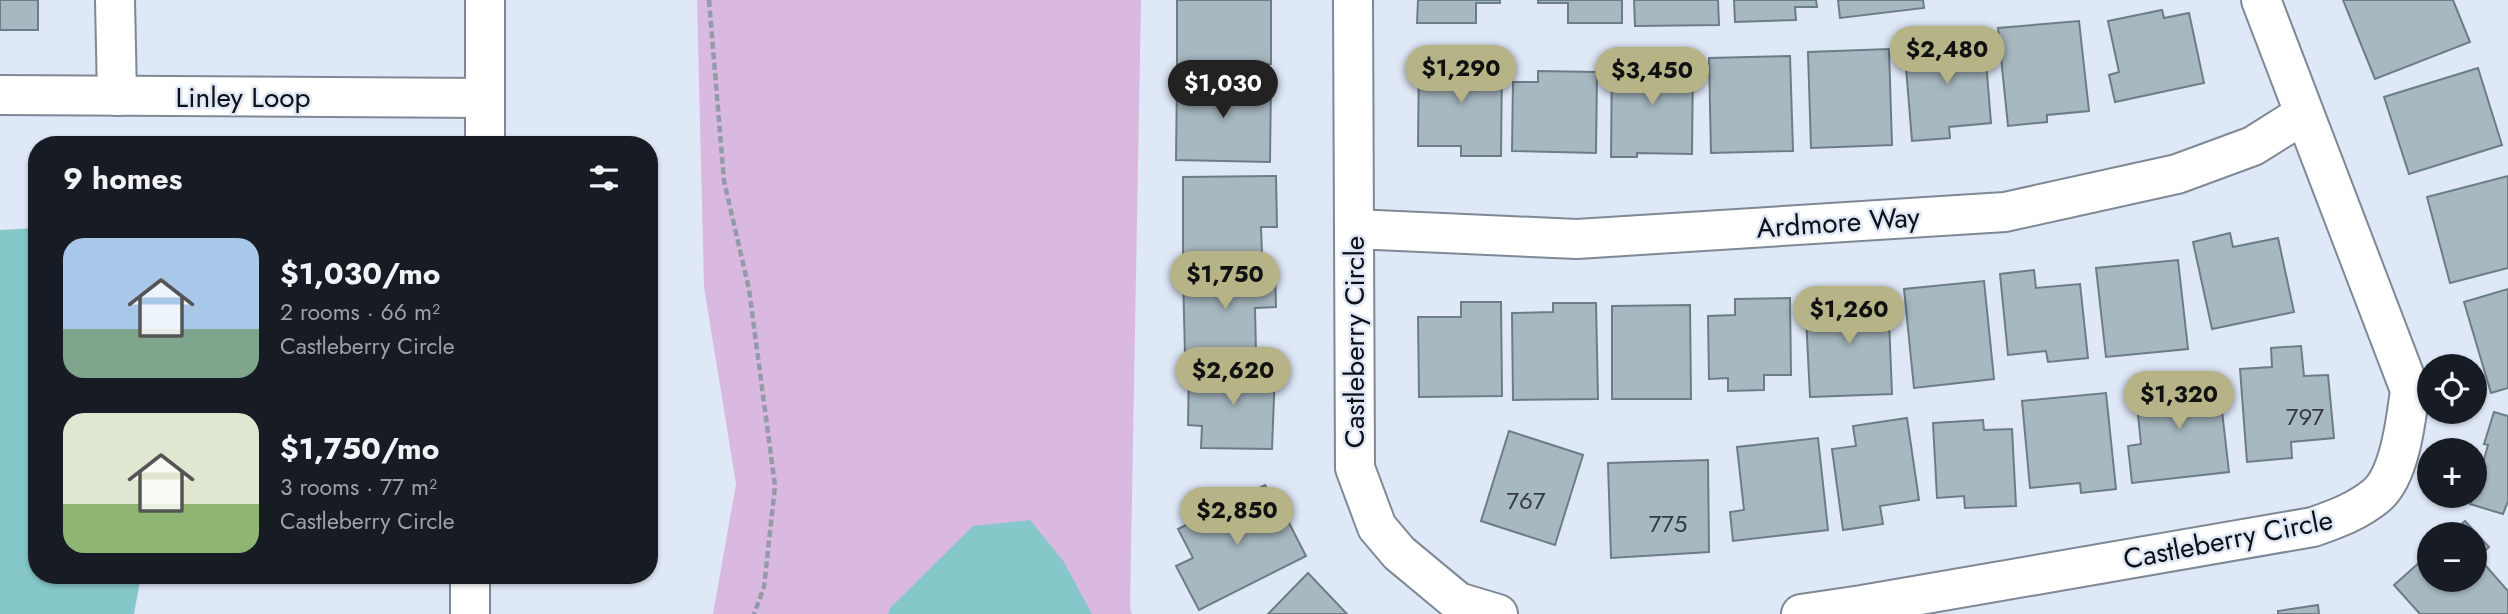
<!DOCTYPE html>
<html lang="en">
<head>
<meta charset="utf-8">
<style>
	body { margin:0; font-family:Jost,sans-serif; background:#20242c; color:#f1f3f6; height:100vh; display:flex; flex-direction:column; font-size:26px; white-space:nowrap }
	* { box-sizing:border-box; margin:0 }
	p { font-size:23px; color:#9ea1a6 }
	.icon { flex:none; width:38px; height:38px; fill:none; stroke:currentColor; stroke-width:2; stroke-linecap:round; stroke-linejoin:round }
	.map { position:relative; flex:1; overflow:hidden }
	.panel { position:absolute; left:28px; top:136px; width:630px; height:448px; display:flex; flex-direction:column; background:#171b24; border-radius:28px; box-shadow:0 2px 5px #0004 }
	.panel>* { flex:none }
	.fabs { position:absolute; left:2417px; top:354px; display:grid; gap:14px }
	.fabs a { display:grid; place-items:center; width:70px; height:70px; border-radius:50%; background:#171b24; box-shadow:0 2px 5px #0004; font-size:35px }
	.price { position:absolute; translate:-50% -60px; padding:0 16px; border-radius:24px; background:#b6b487; color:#111; font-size:23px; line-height:46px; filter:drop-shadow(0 2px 4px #0008) }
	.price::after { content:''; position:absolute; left:50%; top:42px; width:21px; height:16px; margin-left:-10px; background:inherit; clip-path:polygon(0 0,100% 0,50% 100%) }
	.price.selected { background:#222; color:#fff }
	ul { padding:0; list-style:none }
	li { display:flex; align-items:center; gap:21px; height:175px; padding:0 35px }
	li span { display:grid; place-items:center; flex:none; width:196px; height:140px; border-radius:21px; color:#555 }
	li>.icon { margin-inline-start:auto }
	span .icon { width:84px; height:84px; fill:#fffc; stroke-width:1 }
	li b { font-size:30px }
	h2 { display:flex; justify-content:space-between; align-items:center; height:84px; padding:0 35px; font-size:30px }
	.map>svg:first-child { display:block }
</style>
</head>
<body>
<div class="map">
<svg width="2508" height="614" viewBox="0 0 2508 614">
	<rect width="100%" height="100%" fill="#dfe8f7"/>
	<!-- green -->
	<path fill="#dab9e0" d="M697 0H1141L1130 608 1132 614H713L736 484 704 287Z"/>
	<!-- water -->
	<g fill="#86c7c9">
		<path d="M37 228V576H141L134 614H0V230Z"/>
		<path d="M1030 520 1064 562 1092 614H888L890 608 973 526Z"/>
	</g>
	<!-- building -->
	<g fill="#a7b8c1" stroke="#6c7d85" stroke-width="2">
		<rect x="0" y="0" width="38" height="30"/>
		<path d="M1177 0H1271V64L1177 65Z"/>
		<path d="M1418 0H1500V3H1476V23H1417Z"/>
		<path d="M1538 0H1622V23H1568V3H1538Z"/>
		<path d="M1634 0H1718L1719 25 1635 26Z"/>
		<path d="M1734 0H1816L1817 7H1795L1796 20 1735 22Z"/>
		<path d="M1838 0H1923L1924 8 1840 18Z"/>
		<path d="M2343 0H2453L2470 42 2375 79Z"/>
		<path d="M2162 10 2164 18 2189 13 2204 83 2115 102 2109 75 2119 72 2108 21Z"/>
		<path d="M2079 21 2089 111 2047 115V122L2008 126 1998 28Z"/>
		<path d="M1984 36 1991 123 1949 127 1950 138 1912 141 1904 43Z"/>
		<path d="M1889 49 1892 145 1811 148 1808 52Z"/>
		<path d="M1790 56 1793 151 1711 153 1709 58Z"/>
		<path d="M1419 58 1502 59 1501 156H1461V146H1418Z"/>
		<path d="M1612 58 1693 59 1692 154 1637 153V157H1611Z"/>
		<path d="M2478 68 2502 145 2409 174 2384 97Z"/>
		<path d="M1538 71 1597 72 1596 153 1512 151 1513 82H1538Z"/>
		<path d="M1177 78 1271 80 1270 162 1176 160Z"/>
		<path d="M1276 176 1277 227H1261L1262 253 1183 254V177Z"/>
		<path d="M2508 176V268L2450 283 2427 197Z"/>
		<path d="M2230 233 2233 247 2278 238 2294 312 2212 329 2193 242Z"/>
		<path d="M2178 260 2188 349 2106 357 2096 268Z"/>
		<path d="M2034 270 2036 288 2080 284 2088 358 2048 362 2046 351 2008 355 2000 274Z"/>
		<path d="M1275 273 1276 307 1255 308 1256 353 1185 354 1183 275Z"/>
		<path d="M1984 281 1994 379 1914 388 1904 289Z"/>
		<path d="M2508 289V388L2491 393 2464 302Z"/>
		<path d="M1830 296V299L1888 296 1892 394 1810 397 1805 297Z"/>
		<path d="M1790 298 1791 375H1764V390L1728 391V378L1709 379 1708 316 1735 315V299Z"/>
		<path d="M1461 302H1501L1502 396 1419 397 1418 317H1461Z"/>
		<path d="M1553 303H1596L1598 399 1513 400 1512 313 1553 312Z"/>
		<path d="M1690 305 1691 399H1612V306Z"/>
		<path d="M2301 346 2304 376 2328 375 2334 438 2291 442 2292 458 2247 462 2240 369 2272 367 2271 348Z"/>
		<path d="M1189 368 1275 370 1272 449 1201 448 1202 426 1188 425Z"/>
		<path d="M2218 376 2229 472 2132 483 2128 446 2141 444 2135 385Z"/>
		<path d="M2106 393 2116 489 2081 493 2080 483 2030 488 2022 401Z"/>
		<path d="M2494 412 2508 416V501L2503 514 2470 504 2474 495 2488 445 2484 444Z"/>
		<path d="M1907 418 1919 500 1880 506 1883 524 1843 530 1832 449 1856 446 1853 426Z"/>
		<path d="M1983 420 1984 430 2012 429 2016 506 1965 508 1964 496 1937 498 1933 423Z"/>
		<path d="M1509 431 1583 455 1555 545 1481 521Z"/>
		<path d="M1818 438 1828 530 1733 541 1730 512 1744 510 1737 447Z"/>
		<path d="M1708 460 1709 552 1611 558 1608 463Z"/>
		<path d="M1265 485 1283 519 1286 517 1306 556 1199 610 1176 566 1193 558 1178 529Z"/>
		<path d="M2465 521 2489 547 2478 557 2508 591V614H2420L2394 585 2429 554V579H2474V534H2451Z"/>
		<path d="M1308 573 1347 614H1268Z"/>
		<path d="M2318 605 2319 614H2278V611Z"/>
	</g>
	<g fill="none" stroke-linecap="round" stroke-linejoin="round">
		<!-- minor casing -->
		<g stroke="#7f8895" stroke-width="42">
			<g id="minor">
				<path d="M115 0 117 96"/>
				<path d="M1353 0 1355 468 1377 527 1399 553 1458 602 1498 614"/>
				<path d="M0 95 485 98"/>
				<path d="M485 145V0"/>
				<path d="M1354 229 1577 239 2005 212 2177 174 2253 146 2304 114"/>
				<path d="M470 614V576"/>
				<path d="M1801 614 1862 605 2313 527C2336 519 2358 511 2377 495 2400 475 2406 420 2410 390L2261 0"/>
			</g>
		</g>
		<!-- path -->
		<path stroke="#949ba6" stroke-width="4.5" stroke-dasharray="7 3.5" stroke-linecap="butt" d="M709 0 724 181 749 289 775 486 764 587 754 614"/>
		<!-- minor -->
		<use href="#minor" stroke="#fff" stroke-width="38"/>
	</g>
	<g text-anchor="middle" stroke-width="5" stroke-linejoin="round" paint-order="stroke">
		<!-- number labels -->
		<g font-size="24" fill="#343a40">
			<text x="2305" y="425">797</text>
			<text x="1526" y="509">767</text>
			<text x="1668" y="532">775</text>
		</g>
		<!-- street labels -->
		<g font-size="28" fill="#0d1015" stroke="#dfe8f7">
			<text x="243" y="107">Linley Loop</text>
			<text transform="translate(1838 222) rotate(-4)" y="10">Ardmore Way</text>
			<text transform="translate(1354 342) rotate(-90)" y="10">Castleberry Circle</text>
			<text transform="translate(2228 539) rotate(-11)" y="10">Castleberry Circle</text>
		</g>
	</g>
</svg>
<div class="fabs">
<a><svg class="icon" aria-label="locate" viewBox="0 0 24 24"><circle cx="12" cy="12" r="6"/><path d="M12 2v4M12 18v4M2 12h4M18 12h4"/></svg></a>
<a>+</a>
<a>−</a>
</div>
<b class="price" style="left:1947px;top:86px">$2,480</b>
<b class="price" style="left:1461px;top:105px">$1,290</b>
<b class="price" style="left:1652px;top:107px">$3,450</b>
<b class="price selected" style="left:1223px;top:120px">$1,030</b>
<b class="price" style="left:1225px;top:311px">$1,750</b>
<b class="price" style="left:1849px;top:346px">$1,260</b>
<b class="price" style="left:1233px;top:407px">$2,620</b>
<b class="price" style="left:2179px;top:431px">$1,320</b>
<b class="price" style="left:1237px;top:547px">$2,850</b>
<section class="panel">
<h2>9 homes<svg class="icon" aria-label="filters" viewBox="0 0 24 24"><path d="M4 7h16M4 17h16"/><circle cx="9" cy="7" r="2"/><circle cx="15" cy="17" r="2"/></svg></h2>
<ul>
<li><span style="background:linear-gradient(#a9c7e8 65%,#7fa58c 0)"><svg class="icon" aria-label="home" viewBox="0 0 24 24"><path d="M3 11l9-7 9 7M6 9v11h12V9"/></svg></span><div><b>$1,030/mo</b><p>2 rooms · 66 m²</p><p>Castleberry Circle</p></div></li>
<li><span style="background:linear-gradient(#dfe7d0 65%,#8fb573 0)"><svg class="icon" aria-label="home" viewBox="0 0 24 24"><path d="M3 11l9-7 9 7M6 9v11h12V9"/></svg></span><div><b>$1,750/mo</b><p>3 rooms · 77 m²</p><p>Castleberry Circle</p></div></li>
</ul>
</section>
</div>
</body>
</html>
